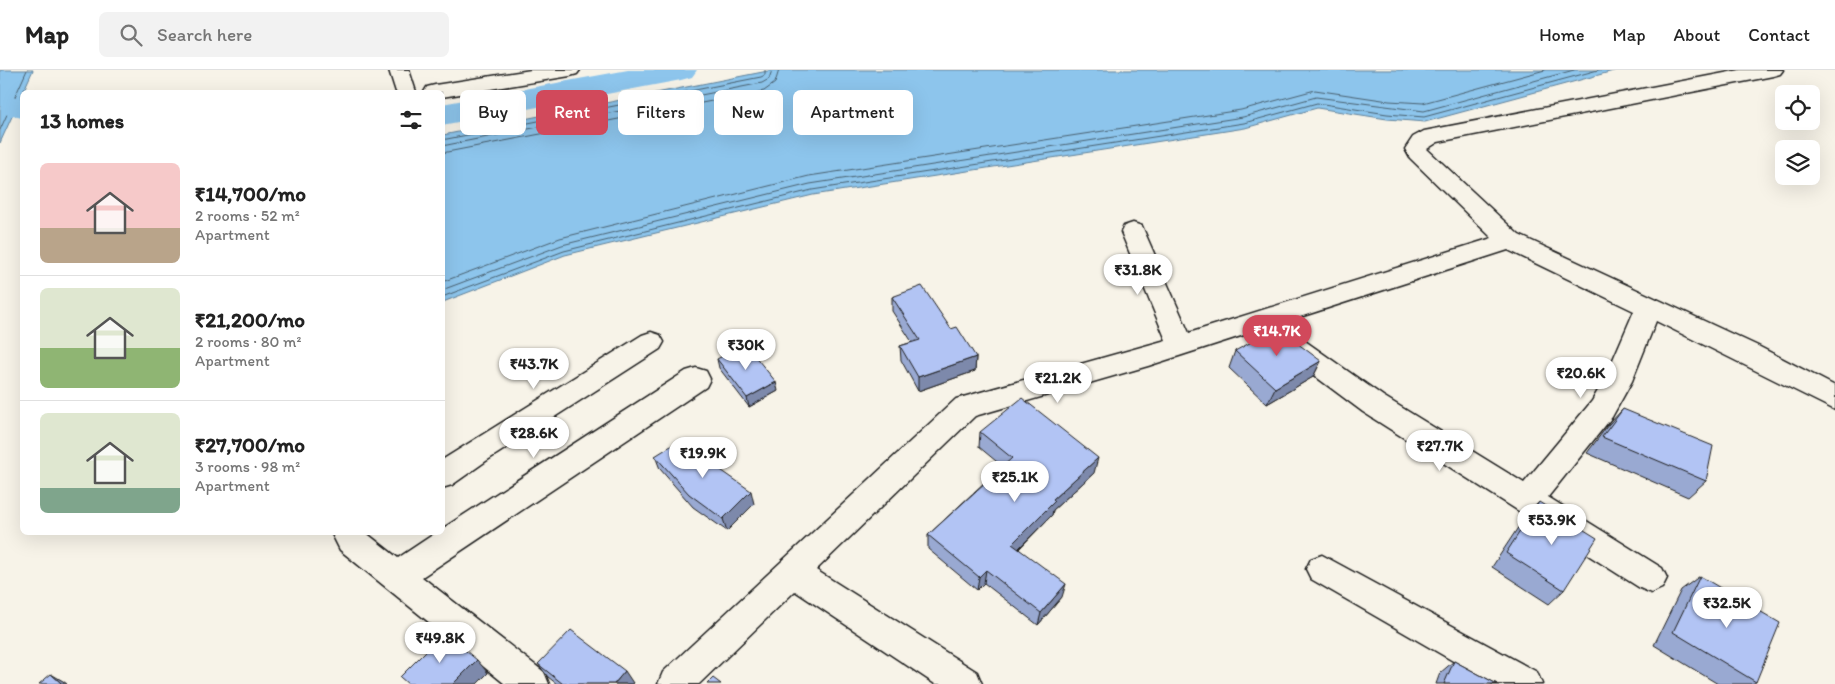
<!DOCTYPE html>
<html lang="en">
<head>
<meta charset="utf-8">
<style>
	body { margin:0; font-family:Itim,sans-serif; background:#f2f2f2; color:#222; height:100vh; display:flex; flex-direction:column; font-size:19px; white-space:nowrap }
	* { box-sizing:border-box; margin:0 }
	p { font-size:16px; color:#767676 }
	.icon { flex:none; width:28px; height:28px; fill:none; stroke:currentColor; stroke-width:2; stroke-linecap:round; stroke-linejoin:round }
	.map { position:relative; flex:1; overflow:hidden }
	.sheet { position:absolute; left:20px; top:20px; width:425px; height:445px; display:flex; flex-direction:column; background:#fff; border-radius:8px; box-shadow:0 5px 20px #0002 }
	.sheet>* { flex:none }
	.guide { position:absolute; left:460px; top:20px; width:475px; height:45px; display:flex; gap:10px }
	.buttons { position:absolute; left:1775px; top:15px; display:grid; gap:10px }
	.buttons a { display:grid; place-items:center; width:45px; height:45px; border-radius:8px; background:#fff; box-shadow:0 5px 20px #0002; font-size:25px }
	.price { position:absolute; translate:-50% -42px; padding:0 11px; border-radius:18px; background:#fff; color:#222; font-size:16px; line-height:32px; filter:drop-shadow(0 1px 2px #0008) }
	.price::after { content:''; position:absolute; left:50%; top:30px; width:15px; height:11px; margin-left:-8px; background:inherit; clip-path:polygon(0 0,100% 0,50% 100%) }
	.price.active { background:#d1495b; color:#fff }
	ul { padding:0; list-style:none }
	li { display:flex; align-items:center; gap:15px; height:125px; padding:0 20px }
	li+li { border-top:1px solid #e0e0e0 }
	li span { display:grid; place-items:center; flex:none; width:140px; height:100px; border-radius:8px; color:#555 }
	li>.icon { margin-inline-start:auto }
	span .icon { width:60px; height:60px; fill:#fffc; stroke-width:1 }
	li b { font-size:21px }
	h2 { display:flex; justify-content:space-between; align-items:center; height:60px; padding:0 20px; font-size:21px }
	.pill { padding:0 18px; border-radius:8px; background:#fff; box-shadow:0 5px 20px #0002; font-size:18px; line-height:45px }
	.pill.active { background:#d1495b; color:#fff }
	header { display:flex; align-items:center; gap:30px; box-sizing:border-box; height:70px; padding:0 25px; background:#fff; border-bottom:1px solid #e0e0e0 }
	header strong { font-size:24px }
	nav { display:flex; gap:28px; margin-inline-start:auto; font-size:18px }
	.search { width:350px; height:45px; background:#f2f2f2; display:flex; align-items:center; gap:12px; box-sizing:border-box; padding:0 18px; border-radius:8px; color:#767676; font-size:19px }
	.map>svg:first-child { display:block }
</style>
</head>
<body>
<header>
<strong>Map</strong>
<div class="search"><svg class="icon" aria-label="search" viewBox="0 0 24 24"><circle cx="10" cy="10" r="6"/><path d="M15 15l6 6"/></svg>Search here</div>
<nav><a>Home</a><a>Map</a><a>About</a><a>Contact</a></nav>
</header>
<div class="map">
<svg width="1835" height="614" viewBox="0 0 1835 614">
	<rect width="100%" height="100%" fill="#f7f3e8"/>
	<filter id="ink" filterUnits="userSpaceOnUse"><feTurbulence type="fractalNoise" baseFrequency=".02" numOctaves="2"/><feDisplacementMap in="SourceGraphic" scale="10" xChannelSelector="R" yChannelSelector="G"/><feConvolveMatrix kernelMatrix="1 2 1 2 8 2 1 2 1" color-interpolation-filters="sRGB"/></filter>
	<g filter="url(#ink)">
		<!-- water -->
		<g fill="#8dc5ec" stroke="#608199">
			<path d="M0 0H33L0 73Z"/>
			<path d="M773 0H1617L1425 52 1387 49 1317 38 1245 58 813 125 565 185 443 232V65Z"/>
		</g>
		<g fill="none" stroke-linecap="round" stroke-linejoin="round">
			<!-- shore -->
			<g stroke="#49606f" stroke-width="1">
				<path d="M0 60 27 0"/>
				<path d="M442 70 761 7 765 5V0"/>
				<path d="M442 76 762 13 769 9 772 0"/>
				<path d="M442 83 764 21 775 13 779 0"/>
				<path d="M442 212 560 168 809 106 1241 40 1315 20 1389 31 1423 33 1545 0"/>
				<path d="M442 220 562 175 810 114 1243 47 1316 27 1424 41 1574 0"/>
				<path d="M442 227 564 181 812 120 1244 53 1317 33 1387 44 1424 47 1598 0"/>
			</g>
			<!-- canal -->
			<g fill="#8dc5ec" fill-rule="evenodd">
				<path d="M628 0H697L692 7 681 10 442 55V34Z"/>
				<path d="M16 27 22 28V48L4 44 0 38 4 30Z"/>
			</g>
			<!-- street casing -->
			<g stroke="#1c1c1c" stroke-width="3">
				<g id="street">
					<path d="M389 0H409L416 22H396Z"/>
					<path d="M531 0H580L577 4 570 6 442 27V22H424L427 17 435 15Z"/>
					<path d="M1740 0H1783L1780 4 1773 6 1438 72 1427 79 1519 165 1758 276 1835 316V340L1656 251 1632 311 1612 347 1548 427 1662 498 1667 508 1662 518 1651 523 1640 518 1363 342 1280 280 1276 273 1280 266 1289 263 1298 266 1383 326 1524 413 1592 331 1605 308 1634 241 1508 180 1148 296 975 346 816 500 977 602 982 614H935L795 521 699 614H658L663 602 956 329 1166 270 1121 162 1124 156 1133 153 1142 156 1189 263 1492 168 1410 88 1405 79 1413 67 1424 61Z"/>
					<path d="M651 262 660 265 664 272 660 279 486 391 452 415 442 418V390L642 265Z"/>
					<path d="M696 298 706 301 710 309 706 317 422 507 544 602 549 614H505L340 480 331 462H365L398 488 437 462H442V459L686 301Z"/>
					<path d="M1322 485 1537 602 1542 614H1493L1311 509 1306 499 1311 489Z"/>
				</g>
			</g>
			<!-- street -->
			<use href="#street" fill="#f7f3e8" fill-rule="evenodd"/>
		</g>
		<!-- wall -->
		<g fill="#99a9d2" stroke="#1c1c1c">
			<path d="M892 227 951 259 976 287 975 301 918 321 901 290 900 276 912 272 892 241Z"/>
			<path d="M1235 281 1321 291 1313 307 1267 334 1229 298Z"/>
			<path d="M717 289 778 321 749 337 719 298Z"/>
			<path d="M1623 339 1706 411 1688 427 1587 383 1608 355Z"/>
			<path d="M980 362 1094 403 1053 440 1052 445 1019 479 1062 527 1038 555 984 513 977 520 928 479V465L1002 396 979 377Z"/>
			<path d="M655 386 754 434 727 461 693 437 660 399Z"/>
			<path d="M1539 432 1564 520 1549 534 1492 497 1525 447Z"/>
			<path d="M1700 506 1756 612 1752 614H1718L1654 575 1681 520Z"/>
			<path d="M1454 591 1497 614H1436L1440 603Z"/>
			<path d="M538 594 633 613 632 614H557L548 607Z"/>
		</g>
		<!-- shaded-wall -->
		<g fill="#7d89ab" stroke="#1c1c1c">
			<path d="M976 287 975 301 918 321V307Z"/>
			<path d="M1321 291 1313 307 1267 334 1275 318Z"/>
			<path d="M776 312 778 321 749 337 747 328Z"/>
			<path d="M1098 388 1094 403 1053 440 1052 445 1010 487 1012 474 1053 429Z"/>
			<path d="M751 421 754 434 727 461 723 449Z"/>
			<path d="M986 500 984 513 977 520 979 507Z"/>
			<path d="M1066 514 1062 527 1038 555 1041 543Z"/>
			<path d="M477 590 488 603 477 614H453Z"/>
			<path d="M625 601 633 613 632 614H614Z"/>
			<path d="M51 604 63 611 67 614H62Z"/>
		</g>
		<!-- building -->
		<g fill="#b2c4f4" stroke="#1c1c1c">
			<path d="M922 216 951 259 957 257 976 287 918 307 900 276 920 270 892 227Z"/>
			<path d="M1277 258 1321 291 1275 318 1235 281Z"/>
			<path d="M745 274 776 312 747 328 717 289Z"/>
			<path d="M1022 328 1098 388 1053 429 1055 431 1012 474 1066 514 1041 543 986 500 979 507 928 465 1012 388 980 362Z"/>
			<path d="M1623 339 1713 376 1706 411 1602 367Z"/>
			<path d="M679 371 751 421 723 449 689 424 655 386Z"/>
			<path d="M1539 432 1597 468 1564 520 1506 483Z"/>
			<path d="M1700 506 1780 553 1756 612 1673 562Z"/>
			<path d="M571 560 625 601 614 614H563L538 594Z"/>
			<path d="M444 563 477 590 453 614H408L400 607Z"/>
			<path d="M1454 591 1497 614H1444Z"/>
			<path d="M51 604 62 614H39Z"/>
			<path d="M713 608 721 614H707Z"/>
		</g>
	</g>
</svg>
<div class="buttons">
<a><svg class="icon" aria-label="locate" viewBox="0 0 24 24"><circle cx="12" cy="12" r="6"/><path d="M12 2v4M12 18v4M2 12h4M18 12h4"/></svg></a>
<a><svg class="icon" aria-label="layers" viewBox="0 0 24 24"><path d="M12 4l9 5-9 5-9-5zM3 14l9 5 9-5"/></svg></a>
</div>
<b class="price" style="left:1138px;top:226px">₹31.8K</b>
<b class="price active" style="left:1277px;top:287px">₹14.7K</b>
<b class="price" style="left:746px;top:301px">₹30K</b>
<b class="price" style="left:534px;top:320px">₹43.7K</b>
<b class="price" style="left:1581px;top:329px">₹20.6K</b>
<b class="price" style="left:1058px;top:334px">₹21.2K</b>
<b class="price" style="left:534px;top:389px">₹28.6K</b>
<b class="price" style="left:1440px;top:402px">₹27.7K</b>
<b class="price" style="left:703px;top:409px">₹19.9K</b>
<b class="price" style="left:1015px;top:433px">₹25.1K</b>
<b class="price" style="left:1552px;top:476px">₹53.9K</b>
<b class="price" style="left:1727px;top:559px">₹32.5K</b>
<b class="price" style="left:440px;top:594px">₹49.8K</b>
<div class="guide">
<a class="pill">Buy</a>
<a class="pill active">Rent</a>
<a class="pill">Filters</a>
<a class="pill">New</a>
<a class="pill">Apartment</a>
</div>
<section class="sheet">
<h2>13 homes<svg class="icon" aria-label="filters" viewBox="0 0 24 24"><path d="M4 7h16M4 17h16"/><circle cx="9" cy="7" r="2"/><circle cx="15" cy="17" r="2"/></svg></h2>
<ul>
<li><span style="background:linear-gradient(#f6c9c9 65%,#b9a48a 0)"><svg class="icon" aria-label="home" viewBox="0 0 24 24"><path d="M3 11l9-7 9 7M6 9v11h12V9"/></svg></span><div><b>₹14,700/mo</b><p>2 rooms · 52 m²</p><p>Apartment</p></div></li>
<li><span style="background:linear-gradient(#dfe7d0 60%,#8fb573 0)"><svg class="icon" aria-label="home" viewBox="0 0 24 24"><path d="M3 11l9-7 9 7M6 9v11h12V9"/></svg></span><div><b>₹21,200/mo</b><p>2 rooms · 80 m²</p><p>Apartment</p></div></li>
<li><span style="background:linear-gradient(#dfe7d0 75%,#7fa58c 0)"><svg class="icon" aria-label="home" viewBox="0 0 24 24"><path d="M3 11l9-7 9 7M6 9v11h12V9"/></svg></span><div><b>₹27,700/mo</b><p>3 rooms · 98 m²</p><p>Apartment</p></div></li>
</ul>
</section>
</div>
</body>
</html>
